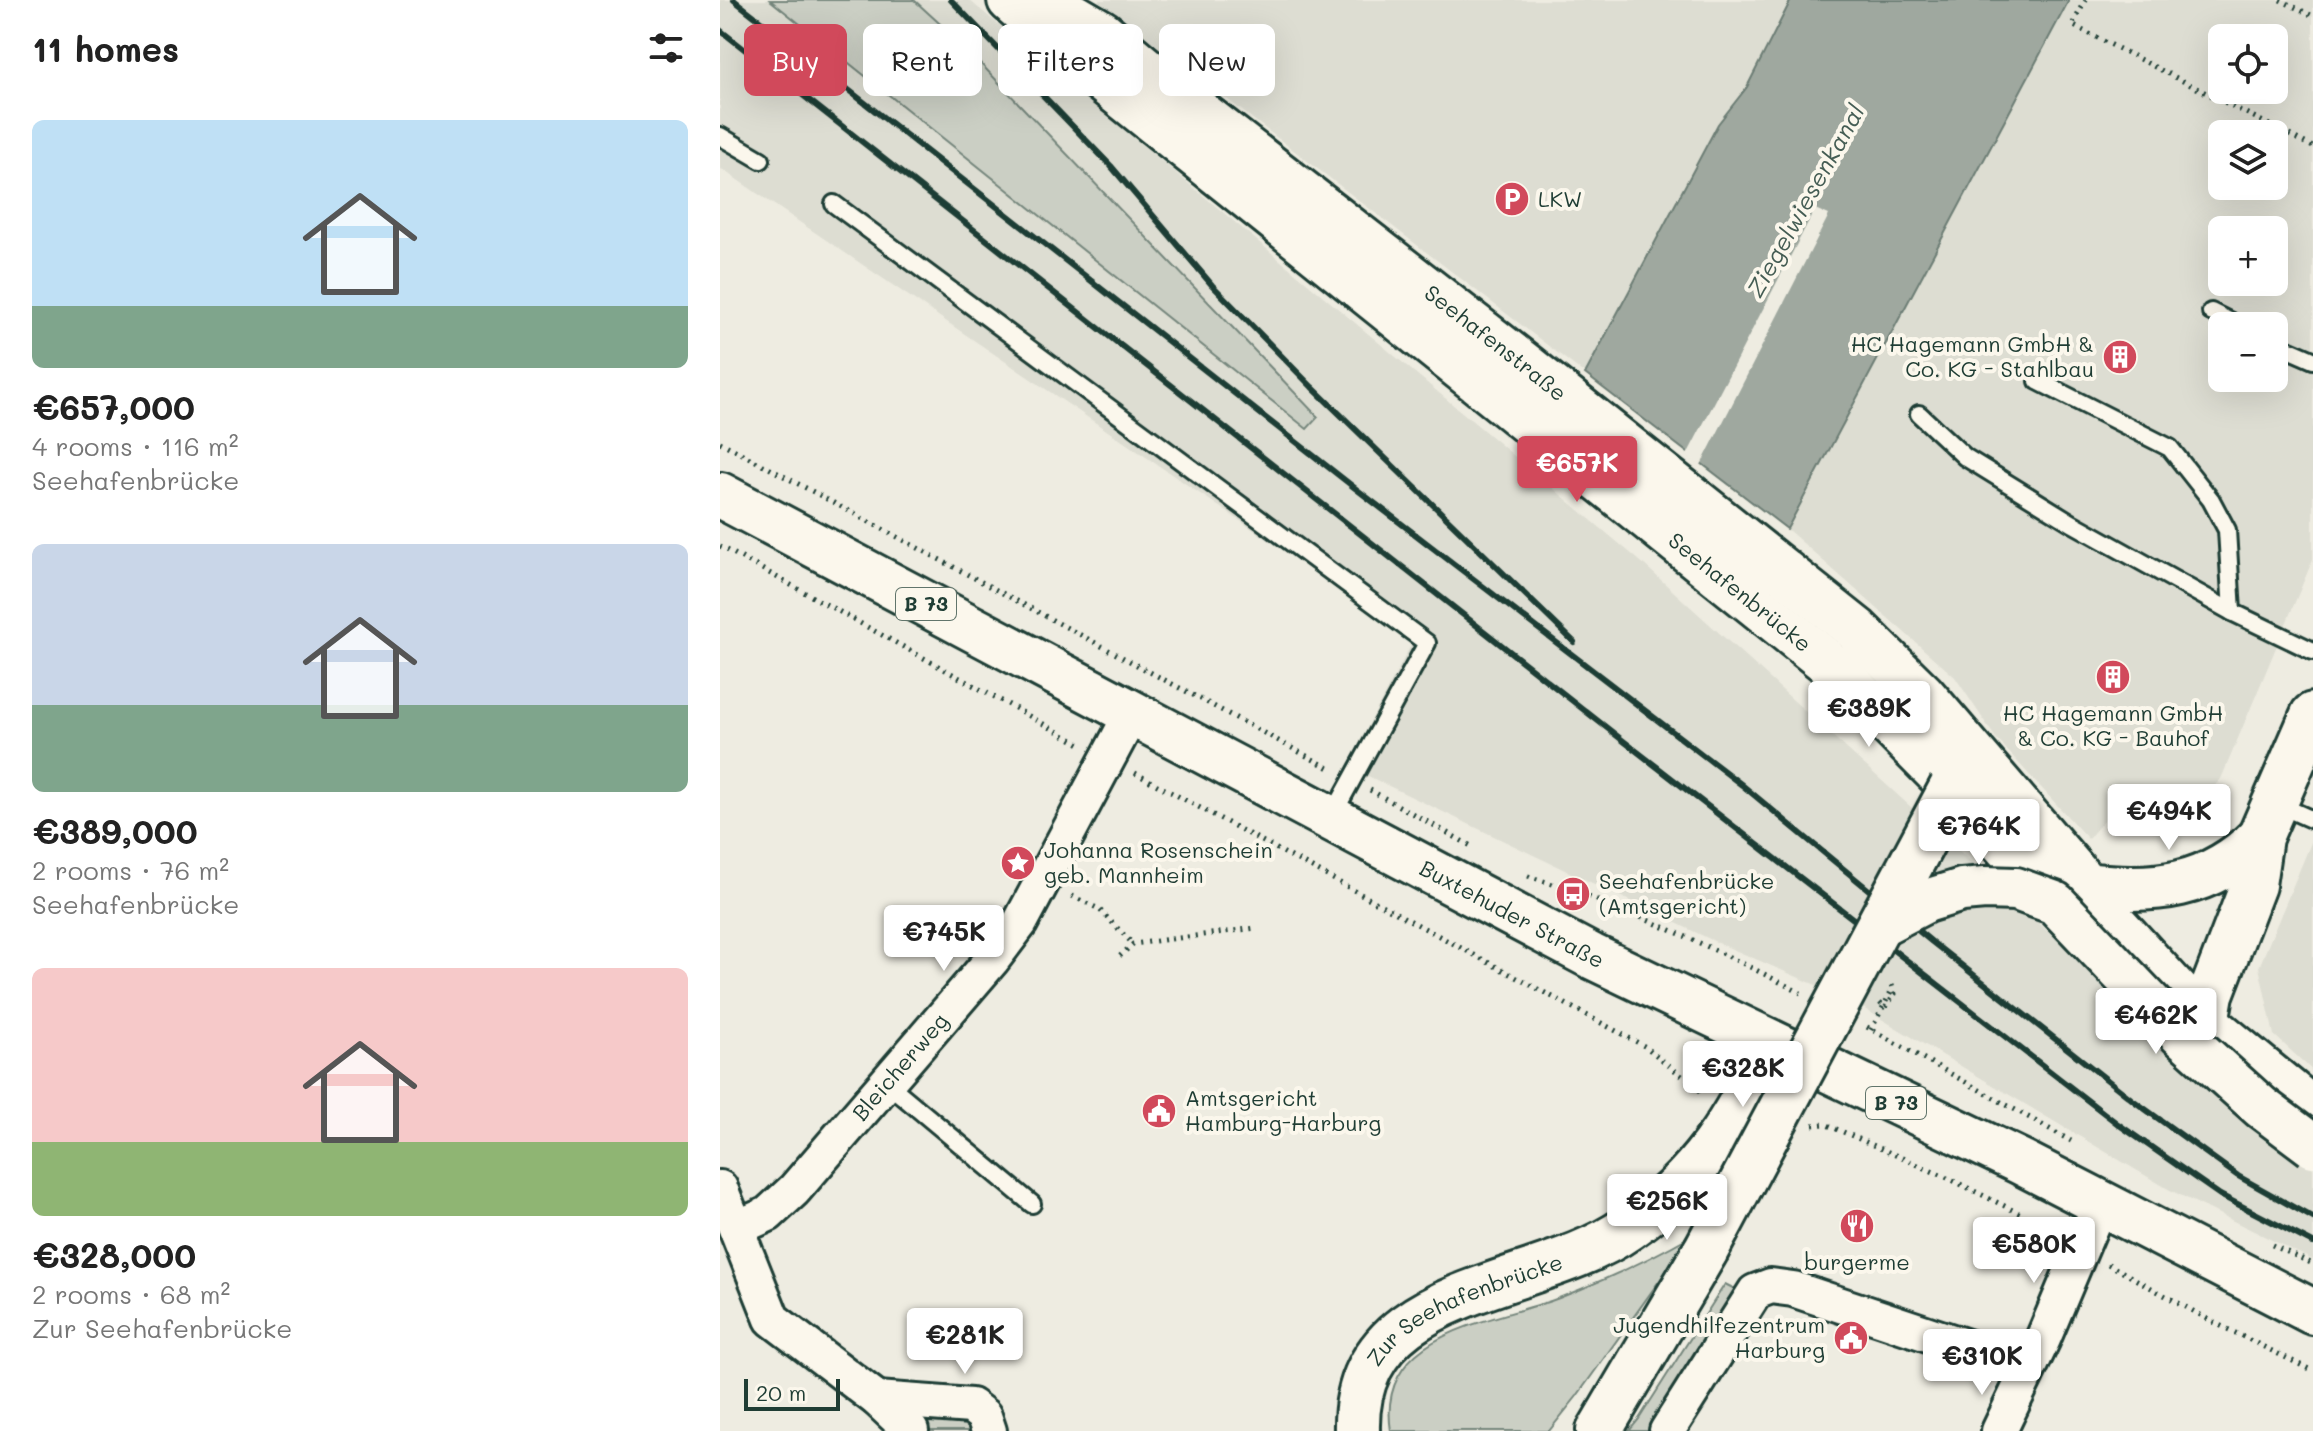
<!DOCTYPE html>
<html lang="en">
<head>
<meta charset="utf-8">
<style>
	body { margin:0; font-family:Mali,sans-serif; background:#f6f6f6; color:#222; height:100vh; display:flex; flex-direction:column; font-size:30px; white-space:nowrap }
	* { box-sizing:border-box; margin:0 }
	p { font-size:26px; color:#767676 }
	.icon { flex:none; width:44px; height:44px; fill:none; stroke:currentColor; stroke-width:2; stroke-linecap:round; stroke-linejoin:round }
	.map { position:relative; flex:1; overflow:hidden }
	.panel { display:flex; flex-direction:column; background:#fff; width:720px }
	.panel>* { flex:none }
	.guide { position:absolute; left:24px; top:24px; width:760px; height:72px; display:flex; gap:16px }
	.tools { position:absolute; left:1488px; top:24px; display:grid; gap:16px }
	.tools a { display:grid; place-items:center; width:80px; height:80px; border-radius:12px; background:#fff; box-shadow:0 8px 32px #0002; font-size:40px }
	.scale { position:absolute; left:24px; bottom:20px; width:96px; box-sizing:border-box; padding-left:8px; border:4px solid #1f3d34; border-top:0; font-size:22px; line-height:28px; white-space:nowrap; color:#1f3d34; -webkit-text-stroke:6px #fbf7ec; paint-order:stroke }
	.price { position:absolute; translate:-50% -68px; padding:0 18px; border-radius:8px; background:#fff; color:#222; font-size:26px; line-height:52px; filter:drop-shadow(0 2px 4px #0008) }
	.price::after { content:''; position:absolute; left:50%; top:48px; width:24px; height:18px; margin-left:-12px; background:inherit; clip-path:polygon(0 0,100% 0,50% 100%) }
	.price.selected { background:#d1495b; color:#fff }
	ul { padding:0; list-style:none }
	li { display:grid; align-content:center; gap:16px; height:424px; padding:0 32px }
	li span { display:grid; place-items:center; height:248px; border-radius:12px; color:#555 }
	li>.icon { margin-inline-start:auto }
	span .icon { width:144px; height:144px; fill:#fffc; stroke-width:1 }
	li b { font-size:34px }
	h2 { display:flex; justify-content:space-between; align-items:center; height:96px; padding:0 32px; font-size:34px }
	.tag { padding:0 28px; border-radius:12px; background:#fff; box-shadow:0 8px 32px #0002; font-size:28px; line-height:72px }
	.tag.selected { background:#d1495b; color:#fff }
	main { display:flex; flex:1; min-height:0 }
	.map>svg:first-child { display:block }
</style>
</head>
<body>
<main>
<section class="panel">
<h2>11 homes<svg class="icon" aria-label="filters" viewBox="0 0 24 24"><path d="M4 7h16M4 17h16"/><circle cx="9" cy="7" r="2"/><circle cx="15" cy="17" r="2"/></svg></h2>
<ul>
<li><span style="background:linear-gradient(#bfe0f5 75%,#7fa58c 0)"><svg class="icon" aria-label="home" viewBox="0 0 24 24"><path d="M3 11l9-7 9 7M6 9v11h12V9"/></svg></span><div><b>€657,000</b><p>4 rooms · 116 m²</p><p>Seehafenbrücke</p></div></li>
<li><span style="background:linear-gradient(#c9d6e8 65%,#7fa58c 0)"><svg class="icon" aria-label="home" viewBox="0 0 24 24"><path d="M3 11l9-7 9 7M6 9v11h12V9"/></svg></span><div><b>€389,000</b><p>2 rooms · 76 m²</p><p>Seehafenbrücke</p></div></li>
<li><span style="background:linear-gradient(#f6c9c9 70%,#8fb573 0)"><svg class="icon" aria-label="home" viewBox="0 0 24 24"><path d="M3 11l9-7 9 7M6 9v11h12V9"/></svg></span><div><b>€328,000</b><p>2 rooms · 68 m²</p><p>Zur Seehafenbrücke</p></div></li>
</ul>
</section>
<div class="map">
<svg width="1593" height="1431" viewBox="0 0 1593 1431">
	<rect width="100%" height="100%" fill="#eeece1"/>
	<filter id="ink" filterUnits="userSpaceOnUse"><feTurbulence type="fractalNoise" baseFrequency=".0125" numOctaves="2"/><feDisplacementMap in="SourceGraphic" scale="16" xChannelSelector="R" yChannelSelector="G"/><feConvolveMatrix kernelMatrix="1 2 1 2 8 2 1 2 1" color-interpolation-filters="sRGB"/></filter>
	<g filter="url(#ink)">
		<!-- built -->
		<g fill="#ddddd2" fill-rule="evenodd">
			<path d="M0 0H50L588 428 598 416 241 43 194 0H249L920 561 1574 1155 1593 1168V1260L1450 1190 1126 998 996 942 627 766 692 643 544 537 0 168Z"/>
			<path d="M378 0H1071L1027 87 998 124 865 374Z"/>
			<path d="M1349 0H1593V559L1501 779 1488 793 1472 805 1442 816 1419 817 1390 813 1368 839 1275 737 1235 677 1067 529ZM1502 38H1554V90H1502ZM1502 134H1554V186H1502ZM1502 230H1554V282H1502ZM1502 326H1554V378H1502Z"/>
			<path d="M1593 838V1071L1554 1035 1539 967Z"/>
		</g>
		<!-- green -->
		<g fill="#cbcfc4" stroke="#75867c" stroke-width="2">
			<path d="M50 0H194L241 43 598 417 587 429Z"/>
			<path d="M972 1235 857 1396 829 1431H671C655 1331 772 1323 839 1298 885 1280 929 1260 972 1235Z"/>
			<path d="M1005 1284 1021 1292 933 1431H909L919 1419Z"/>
			<path d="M229 1412 257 1431H208L191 1418Z"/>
		</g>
		<!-- water -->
		<path fill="#9fa89f" stroke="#6c7d74" stroke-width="2" d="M1071 0H1349L1067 529 865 374 998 124 1027 87Z"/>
		<!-- pier -->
		<path fill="#eeece1" d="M1095 209 1109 215 981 465 967 455Z"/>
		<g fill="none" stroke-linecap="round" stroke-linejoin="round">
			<!-- service casing -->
			<g stroke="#1f3d34" stroke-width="22">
				<g id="service">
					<path d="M0 136 41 160"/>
					<path d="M114 204 707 643 611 818"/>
					<path d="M1491 312 1519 326"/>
					<path d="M1554 343 1593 360"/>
					<path d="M1318 381 1450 448 1491 500 1507 530 1512 612 1593 651"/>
					<path d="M1199 414 1245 457 1352 523 1512 612"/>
					<path d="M1557 804 1593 820"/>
					<path d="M167 1083 312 1204"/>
				</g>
			</g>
			<!-- minor casing -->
			<g stroke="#1f3d34" stroke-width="40">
				<g id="minor">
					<path d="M1366 885 1487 1017 1593 1104"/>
					<path d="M0 1188 52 1319 157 1399 191 1431"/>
					<path id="s1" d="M17 1228 48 1214 74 1190 272 960 300 923 412 713"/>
					<path d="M157 1399 251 1406 264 1416 269 1431"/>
					<path d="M947 1431 1035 1292 1051 1286 1073 1289 1307 1367"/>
					<path d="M1279 1431 1323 1339 1380 1204"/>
				</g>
			</g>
			<!-- tertiary casing -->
			<g stroke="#1f3d34" stroke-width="48">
				<path id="tertiary" d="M1232 787 1335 903"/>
			</g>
			<!-- secondary casing -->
			<g stroke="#1f3d34" stroke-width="50">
				<g id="secondary">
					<path id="s2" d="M290 0 372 72 1111 665 1232 787"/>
					<path id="s3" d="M326 0 381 32 448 88 802 363 1137 630 1203 695 1366 885C1435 893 1489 888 1540 837"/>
					<path d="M1487 1017 1491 994 1533 885 1540 837 1593 715"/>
					<path id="s4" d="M637 1431C633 1282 817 1293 908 1228 979 1179 1017 1120 1051 1043"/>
					<path d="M879 1431 986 1250"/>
				</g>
			</g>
			<!-- primary casing -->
			<g stroke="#1f3d34" stroke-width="50">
				<g id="primary">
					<path id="s5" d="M0 495 871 956 1301 1162 1593 1312"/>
				</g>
			</g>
			<!-- path -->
			<g stroke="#1f3d34" stroke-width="5" stroke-dasharray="2 6" stroke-linecap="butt">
				<path d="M1366 0 1352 25 1593 147"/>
				<path d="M1560 0 1593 16"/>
				<path d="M0 442 613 770"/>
				<path d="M0 546 360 744"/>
				<path d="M415 773 926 1047 983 1093"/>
				<path d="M650 790 753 847"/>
				<path d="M808 876C903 906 993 947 1081 993"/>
				<path d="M352 896 379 909 413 944"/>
				<path d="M400 956 413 944 536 928"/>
				<path d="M1160 1003 1165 1008 1175 994 1172 985"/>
				<path d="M1147 1027 1351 1141"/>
				<path d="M1151 1030 1171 992 1167 989"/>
				<path d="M1093 1125 1105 1124 1232 1180 1335 1231"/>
				<path d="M1552 1245 1593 1264"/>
				<path d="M1388 1264 1493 1322 1593 1371"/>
			</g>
			<!-- service -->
			<use href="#service" stroke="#fbf7ec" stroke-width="16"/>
			<!-- minor -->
			<use href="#minor" stroke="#fbf7ec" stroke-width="34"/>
			<!-- tertiary -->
			<use href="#tertiary" stroke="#fbf7ec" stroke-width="42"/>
			<!-- secondary -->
			<use href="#secondary" stroke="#fbf7ec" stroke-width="44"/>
			<!-- primary -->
			<use href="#primary" stroke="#fbf7ec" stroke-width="44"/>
			<!-- rail -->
			<g stroke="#1f3d34" stroke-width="6">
				<path d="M14 0 631 485 1022 785 1212 942 1414 1101 1518 1176 1593 1218"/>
				<path d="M231 0 391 166 492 285 592 387 854 642"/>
				<path d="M0 30 901 739 1398 1124 1500 1195 1593 1243"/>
			</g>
			<!-- tertiary-bridge casing -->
			<g stroke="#1f3d34" stroke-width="48" stroke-linecap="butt">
				<path id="tertiary-bridge" d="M1158 926 1206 901 1242 890 1265 888 1296 889 1335 903 1461 1035 1541 1107 1593 1146"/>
			</g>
			<!-- secondary-bridge casing -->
			<g stroke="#1f3d34" stroke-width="50" stroke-linecap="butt">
				<path id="secondary-bridge" d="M986 1250 1232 787"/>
			</g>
			<!-- tertiary-bridge -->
			<use href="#tertiary-bridge" stroke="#fbf7ec" stroke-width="42"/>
			<!-- secondary-bridge -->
			<use href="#secondary-bridge" stroke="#fbf7ec" stroke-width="44"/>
		</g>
	</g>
	<!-- icons -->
	<defs>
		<g id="parking-disc" transform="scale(1.8)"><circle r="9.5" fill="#d1495b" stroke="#fbf7ec"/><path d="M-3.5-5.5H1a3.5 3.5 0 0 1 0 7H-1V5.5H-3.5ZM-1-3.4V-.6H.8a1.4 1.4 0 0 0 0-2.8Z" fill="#fff"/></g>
		<g id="building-disc" transform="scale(1.8)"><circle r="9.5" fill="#d1495b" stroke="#fbf7ec"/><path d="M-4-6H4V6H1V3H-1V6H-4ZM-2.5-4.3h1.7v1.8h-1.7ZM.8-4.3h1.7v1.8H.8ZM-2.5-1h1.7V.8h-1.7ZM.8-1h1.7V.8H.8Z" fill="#fff"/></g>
		<g id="sight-disc" transform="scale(1.8)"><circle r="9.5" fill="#d1495b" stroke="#fbf7ec"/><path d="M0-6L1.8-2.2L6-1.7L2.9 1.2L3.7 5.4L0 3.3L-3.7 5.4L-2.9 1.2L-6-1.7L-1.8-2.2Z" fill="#fff"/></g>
		<g id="bus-disc" transform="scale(1.8)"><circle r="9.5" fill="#d1495b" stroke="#fbf7ec"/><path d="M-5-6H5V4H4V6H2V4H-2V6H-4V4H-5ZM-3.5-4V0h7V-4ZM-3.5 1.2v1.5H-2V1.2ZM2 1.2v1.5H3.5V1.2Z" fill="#fff"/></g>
		<g id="civic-disc" transform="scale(1.8)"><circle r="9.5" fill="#d1495b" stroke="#fbf7ec"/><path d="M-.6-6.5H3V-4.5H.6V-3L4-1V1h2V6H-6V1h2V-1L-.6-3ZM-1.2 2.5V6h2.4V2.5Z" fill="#fff"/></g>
		<g id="restaurant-disc" transform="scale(1.8)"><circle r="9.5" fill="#d1495b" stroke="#fbf7ec"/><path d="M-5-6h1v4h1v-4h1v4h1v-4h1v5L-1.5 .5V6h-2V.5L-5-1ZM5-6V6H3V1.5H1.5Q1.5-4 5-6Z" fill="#fff"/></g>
	</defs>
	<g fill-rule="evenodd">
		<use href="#parking-disc" x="792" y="199"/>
		<use href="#building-disc" x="1400" y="357"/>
		<use href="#building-disc" x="1393" y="677"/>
		<use href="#sight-disc" x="298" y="863"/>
		<use href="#bus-disc" x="853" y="894"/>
		<use href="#civic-disc" x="439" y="1111"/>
		<use href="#restaurant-disc" x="1137" y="1226"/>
		<use href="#civic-disc" x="1131" y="1338"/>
	</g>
	<g text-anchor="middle" stroke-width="8" stroke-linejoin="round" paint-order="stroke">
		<!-- shield labels -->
		<g fill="#fbf7ec" stroke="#61756b" stroke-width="2">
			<rect x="176" y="588" width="60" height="32" rx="6"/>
			<rect x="1146" y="1087" width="60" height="32" rx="6"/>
		</g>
		<g font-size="20" font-weight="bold" fill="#1f3d34">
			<text x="206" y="611">B 73</text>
			<text x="1176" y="1110">B 73</text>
		</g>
		<!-- poi labels -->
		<g font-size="22" fill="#1f3d34" stroke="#fbf7ec" text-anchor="start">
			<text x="818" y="207">LKW</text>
			<text x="1374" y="352" text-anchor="end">HC Hagemann GmbH &amp;<tspan x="1374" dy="25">Co. KG - Stahlbau</tspan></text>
			<text x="1393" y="721" text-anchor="middle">HC Hagemann GmbH<tspan x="1393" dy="25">&amp; Co. KG - Bauhof</tspan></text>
			<text x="324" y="858">Johanna Rosenschein<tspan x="324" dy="25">geb. Mannheim</tspan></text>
			<text x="879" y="889">Seehafenbrücke<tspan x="879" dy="25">(Amtsgericht)</tspan></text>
			<text x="465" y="1106">Amtsgericht<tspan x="465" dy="25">Hamburg-Harburg</tspan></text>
			<text x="1137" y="1270" text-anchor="middle">burgerme</text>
			<text x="1105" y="1333" text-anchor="end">Jugendhilfezentrum<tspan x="1105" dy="25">Harburg</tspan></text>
		</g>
		<!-- street labels -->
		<g font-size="22" fill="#1f3d34" stroke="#fbf7ec">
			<text dy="8" stroke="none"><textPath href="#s3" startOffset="566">Seehafenstraße</textPath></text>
			<text dy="8" stroke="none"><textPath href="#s2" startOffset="940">Seehafenbrücke</textPath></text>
			<text dy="8" stroke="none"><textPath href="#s5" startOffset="896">Buxtehuder Straße</textPath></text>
			<text dy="8" stroke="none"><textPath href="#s1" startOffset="232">Bleicherweg</textPath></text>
			<text dy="8" stroke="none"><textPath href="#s4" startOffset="180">Zur Seehafenbrücke</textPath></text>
		</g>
		<!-- water labels -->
		<g font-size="24" font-style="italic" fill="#455d54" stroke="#fbf7ec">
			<text transform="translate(1086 201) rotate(-61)" y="8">Ziegelwiesenkanal</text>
		</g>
	</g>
</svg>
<div class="tools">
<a><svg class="icon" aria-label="locate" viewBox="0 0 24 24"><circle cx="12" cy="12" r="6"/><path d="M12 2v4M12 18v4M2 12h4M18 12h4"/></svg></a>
<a><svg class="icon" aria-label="layers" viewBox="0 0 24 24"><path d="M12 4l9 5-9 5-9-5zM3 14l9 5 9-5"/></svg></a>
<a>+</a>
<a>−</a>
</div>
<div class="scale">20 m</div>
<b class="price selected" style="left:857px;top:504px">€657K</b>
<b class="price" style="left:1149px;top:749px">€389K</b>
<b class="price" style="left:1449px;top:852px">€494K</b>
<b class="price" style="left:1259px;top:867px">€764K</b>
<b class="price" style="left:224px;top:973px">€745K</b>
<b class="price" style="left:1436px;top:1056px">€462K</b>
<b class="price" style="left:1023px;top:1109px">€328K</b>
<b class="price" style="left:947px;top:1242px">€256K</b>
<b class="price" style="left:1314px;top:1285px">€580K</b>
<b class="price" style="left:245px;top:1376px">€281K</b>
<b class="price" style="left:1262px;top:1397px">€310K</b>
<div class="guide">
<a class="tag selected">Buy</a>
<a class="tag">Rent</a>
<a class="tag">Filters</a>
<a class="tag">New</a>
</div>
</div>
</main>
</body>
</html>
